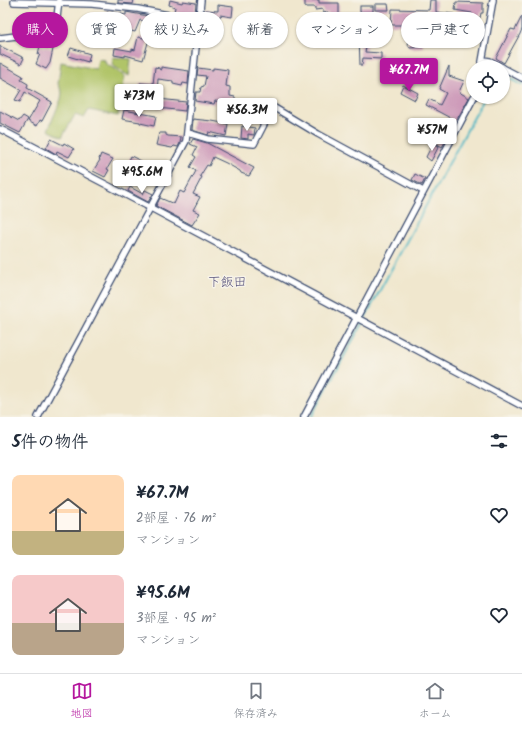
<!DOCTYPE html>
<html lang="ja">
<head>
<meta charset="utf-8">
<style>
	body { margin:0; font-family:Kalam,"Klee One",sans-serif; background:#f2f2f3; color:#1f2937; height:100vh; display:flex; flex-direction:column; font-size:15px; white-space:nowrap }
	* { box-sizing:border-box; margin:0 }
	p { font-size:13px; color:#747a83 }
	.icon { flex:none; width:22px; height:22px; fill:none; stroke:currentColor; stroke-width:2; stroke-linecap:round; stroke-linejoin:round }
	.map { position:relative; height:417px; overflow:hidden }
	.details { display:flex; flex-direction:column; background:#fff; flex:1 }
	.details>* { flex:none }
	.hud { position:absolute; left:12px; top:12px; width:498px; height:36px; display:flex; gap:8px }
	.buttons { position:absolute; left:466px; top:60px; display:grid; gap:8px }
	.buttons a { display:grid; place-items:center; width:44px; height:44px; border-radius:50%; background:#fff; box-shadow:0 1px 3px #0004; font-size:20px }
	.price { position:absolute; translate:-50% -34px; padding:0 9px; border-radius:4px; background:#fff; color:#222; font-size:13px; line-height:26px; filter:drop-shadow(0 1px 2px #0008) }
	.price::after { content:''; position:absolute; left:50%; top:24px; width:12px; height:9px; margin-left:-6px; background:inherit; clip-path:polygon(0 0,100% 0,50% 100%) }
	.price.current { background:#b5179e; color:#fff }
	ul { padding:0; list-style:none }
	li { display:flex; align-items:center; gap:12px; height:100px; padding:0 12px }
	li span { display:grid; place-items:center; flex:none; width:112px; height:80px; border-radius:8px; color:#555 }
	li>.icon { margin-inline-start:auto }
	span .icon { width:48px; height:48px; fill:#fffc; stroke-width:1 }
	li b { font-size:17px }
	h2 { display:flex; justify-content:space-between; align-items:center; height:48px; padding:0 12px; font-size:17px }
	.pill { padding:0 14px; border-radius:18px; background:#fff; box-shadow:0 1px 3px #0004; font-size:14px; line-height:36px }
	.pill.current { background:#b5179e; color:#fff }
	.menu { display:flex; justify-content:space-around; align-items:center; height:56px; border-top:1px solid #e0e1e3; background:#fff; font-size:11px; color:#747a83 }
	.menu a { display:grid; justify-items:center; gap:2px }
	.menu .current { color:#b5179e }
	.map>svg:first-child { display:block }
</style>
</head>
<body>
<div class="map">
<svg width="522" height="417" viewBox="0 0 522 417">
	<rect width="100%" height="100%" fill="#f7f3e8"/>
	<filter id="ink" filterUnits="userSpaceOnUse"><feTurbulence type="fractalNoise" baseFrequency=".025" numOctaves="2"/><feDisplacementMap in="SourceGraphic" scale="8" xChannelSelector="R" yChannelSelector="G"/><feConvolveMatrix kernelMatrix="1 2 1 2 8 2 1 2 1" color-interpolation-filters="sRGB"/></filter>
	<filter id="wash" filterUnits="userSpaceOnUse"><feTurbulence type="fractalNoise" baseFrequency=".012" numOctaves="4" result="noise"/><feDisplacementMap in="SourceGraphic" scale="16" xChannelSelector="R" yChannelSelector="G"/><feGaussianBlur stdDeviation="0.9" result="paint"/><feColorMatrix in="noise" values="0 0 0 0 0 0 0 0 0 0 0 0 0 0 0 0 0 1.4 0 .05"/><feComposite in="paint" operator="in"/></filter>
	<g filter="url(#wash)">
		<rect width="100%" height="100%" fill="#f0e7ce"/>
		<!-- green -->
		<g fill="#b0c468" stroke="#667a63">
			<path d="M113 57 131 59 129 76 112 65Z"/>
			<path d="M98 59 105 60V63L125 76 118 116 89 110 84 118 75 115 62 137 48 130 61 99 62 92 58 84 61 62 96 69Z"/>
		</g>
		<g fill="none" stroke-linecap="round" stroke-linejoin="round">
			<!-- stream -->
			<g stroke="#4ab7c5" stroke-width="2">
				<path d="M503 75 522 85"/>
				<path d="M311 417 485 97"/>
			</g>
		</g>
		<g id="blocks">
			<!-- building -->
			<g fill="#ce9bba">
				<path d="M118 0H134L133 4 118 3Z"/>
				<path d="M170 0 182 3 183 1 196 3 195 15 174 12 175 7 169 5Z"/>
				<path d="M305 0H319V3H339V16H340V21H328V12L323 13V9L315 10V7H305Z"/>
				<path d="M430 0H436V12L454 14 451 38 438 37 439 26 423 25V27L417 26V25H391L392 9 429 10Z"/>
				<path d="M456 2 483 3V13H481L480 18H478L477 27 471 26 472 13 455 10Z"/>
				<path d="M375 4H388L389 10H375Z"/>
				<path d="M218 5 233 7 232 17 220 15 219 24 203 21 204 15 206 10 218 11Z"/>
				<rect x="360" y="6" width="13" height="6"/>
				<path d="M107 11 126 15V12L148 16 147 22 140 20 135 32 124 29 120 42 101 38Z"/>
				<path d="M522 16V29L520 34 504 63 496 58 511 29 515 30Z"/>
				<path d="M157 19 166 21 165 30 156 28Z"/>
				<path d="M34 22 49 24V33L33 31Z"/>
				<path d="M167 29 173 30V33L193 36 192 45 165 41Z"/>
				<path d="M365 33V37H372V41L367 42 365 52 381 53V59L363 58 362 65H360L359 34Z"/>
				<path d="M138 37 149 39 143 60 125 55V57L114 55 115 48 132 51V49L135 50Z"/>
				<path d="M409 37 423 38V47L410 48 408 45Z"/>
				<path d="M0 46 24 58 21 64 0 54Z"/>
				<path d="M40 46 53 49 50 63 46 69 36 64 40 54H38Z"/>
				<path d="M71 48 90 54 88 62 68 56Z"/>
				<path d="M0 63 23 76 21 80 28 84 27 88 52 102 42 121 40 120 37 126 28 121 40 101 25 92 20 102 15 100 21 90 0 78Z"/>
				<path d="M449 66V76L464 81 459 92 469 98 456 121 426 105 429 99 440 105 446 93 439 89Z"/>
				<path d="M155 67 159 68V69L161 70V67L189 71 188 84 183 83 182 86 173 84V81L158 79 157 93 139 91 140 83 153 84Z"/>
				<path d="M198 68 213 70V68L228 70 226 86 230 87V96L235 97V103L215 101 214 104 195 101 196 92H200L201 87 204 86 206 76 197 75Z"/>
				<path d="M403 85 418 93 415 100 400 92Z"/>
				<path d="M159 99 186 102 185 111 158 108Z"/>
				<path d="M124 110 156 116 154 126 140 123V122L122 119Z"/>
				<path d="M0 111 19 121 23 116 28 119 20 133 0 123Z"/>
				<path d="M193 119 212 121 228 124 226 136 209 132 208 135 192 130Z"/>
				<path d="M242 126 255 128 254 135 248 134V139L241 138Z"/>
				<path d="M159 133H166V135L168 136 181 137 180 143 178 147 174 146 172 148 156 145Z"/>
				<path d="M441 135 447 139 442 147 436 143Z"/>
				<path d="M51 139 63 145 64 143 74 149 69 157 57 151 56 154 46 148Z"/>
				<path d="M193 139 207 143 254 168 249 176 241 173 240 171 226 163 213 157 209 166 207 165 200 176 202 177 193 194 200 197 193 210 200 213 192 225 156 206 160 198 174 204 180 191 184 193 196 171 190 167 196 157 193 155 197 147 190 144Z"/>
				<path d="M433 143 439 146 431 161 426 157Z"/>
				<path d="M101 154 113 159 107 169 109 170 105 177 93 171 100 160 99 159Z"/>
				<path d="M131 156 141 161 137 169 127 165Z"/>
				<path d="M156 166 165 171 162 177 153 173Z"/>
				<path d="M415 174 425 179 422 185 412 180Z"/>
				<path d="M130 187 143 194 145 190 153 194 148 202 128 191Z"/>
			</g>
		</g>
	</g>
	<g filter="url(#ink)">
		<use href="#blocks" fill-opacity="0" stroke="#3b4b6f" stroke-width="1"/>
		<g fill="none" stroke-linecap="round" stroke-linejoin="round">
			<!-- street casing -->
			<g stroke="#3b4b6f" stroke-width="8">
				<g id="street">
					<path d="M14 2 92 4 138 9 198 21"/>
					<path d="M0 38 16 36 50 38 55 35 59 0"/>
					<path d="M483 60 490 61 502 67"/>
					<path d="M481 67 493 0"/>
					<path d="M503 68 522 78"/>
					<path d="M0 129 149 207 522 406"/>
					<path d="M188 133 208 139 254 144 273 107 318 134 423 191"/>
					<path d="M38 417 186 141 201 0"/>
					<path d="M304 417 474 97"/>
				</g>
			</g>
			<!-- street -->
			<use href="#street" stroke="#fff" stroke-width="5.5"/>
		</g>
	</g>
	<g text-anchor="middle" stroke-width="3" stroke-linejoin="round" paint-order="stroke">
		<!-- quarter labels -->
		<g font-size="13" fill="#5a557e" stroke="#f7f3e8">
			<text x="227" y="286">下飯田</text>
		</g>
	</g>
</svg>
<div class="buttons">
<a><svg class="icon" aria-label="locate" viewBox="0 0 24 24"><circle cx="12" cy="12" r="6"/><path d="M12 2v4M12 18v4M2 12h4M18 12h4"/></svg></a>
</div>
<b class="price current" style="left:409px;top:92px">¥67.7M</b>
<b class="price" style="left:139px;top:118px">¥73M</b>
<b class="price" style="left:247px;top:132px">¥56.3M</b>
<b class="price" style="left:432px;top:152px">¥57M</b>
<b class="price" style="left:142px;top:194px">¥95.6M</b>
<div class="hud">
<a class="pill current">購入</a>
<a class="pill">賃貸</a>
<a class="pill">絞り込み</a>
<a class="pill">新着</a>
<a class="pill">マンション</a>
<a class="pill">一戸建て</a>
</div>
</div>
<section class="details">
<h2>5件の物件<svg class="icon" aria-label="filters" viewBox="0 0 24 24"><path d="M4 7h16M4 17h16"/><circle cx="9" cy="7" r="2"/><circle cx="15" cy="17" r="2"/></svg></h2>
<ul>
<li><span style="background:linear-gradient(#ffd9b3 70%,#c2b280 0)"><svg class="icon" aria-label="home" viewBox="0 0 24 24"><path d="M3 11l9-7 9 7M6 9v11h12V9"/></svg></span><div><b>¥67.7M</b><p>2部屋 · 76 m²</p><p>マンション</p></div><svg class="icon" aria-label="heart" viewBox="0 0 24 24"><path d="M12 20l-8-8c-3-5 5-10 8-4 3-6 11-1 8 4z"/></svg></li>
<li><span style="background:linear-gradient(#f6c9c9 60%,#b9a48a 0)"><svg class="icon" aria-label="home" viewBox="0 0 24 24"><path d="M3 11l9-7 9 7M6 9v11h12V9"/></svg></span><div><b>¥95.6M</b><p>3部屋 · 95 m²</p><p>マンション</p></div><svg class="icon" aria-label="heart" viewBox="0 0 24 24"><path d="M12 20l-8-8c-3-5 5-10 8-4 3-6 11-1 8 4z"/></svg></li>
</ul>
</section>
<nav class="menu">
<a class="current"><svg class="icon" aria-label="map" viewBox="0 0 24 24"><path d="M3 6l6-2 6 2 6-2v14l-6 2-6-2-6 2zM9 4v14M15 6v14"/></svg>地図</a>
<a><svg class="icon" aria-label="saved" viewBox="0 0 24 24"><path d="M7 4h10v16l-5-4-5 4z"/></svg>保存済み</a>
<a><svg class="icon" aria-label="home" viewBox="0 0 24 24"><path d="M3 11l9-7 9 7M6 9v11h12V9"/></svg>ホーム</a>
</nav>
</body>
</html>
